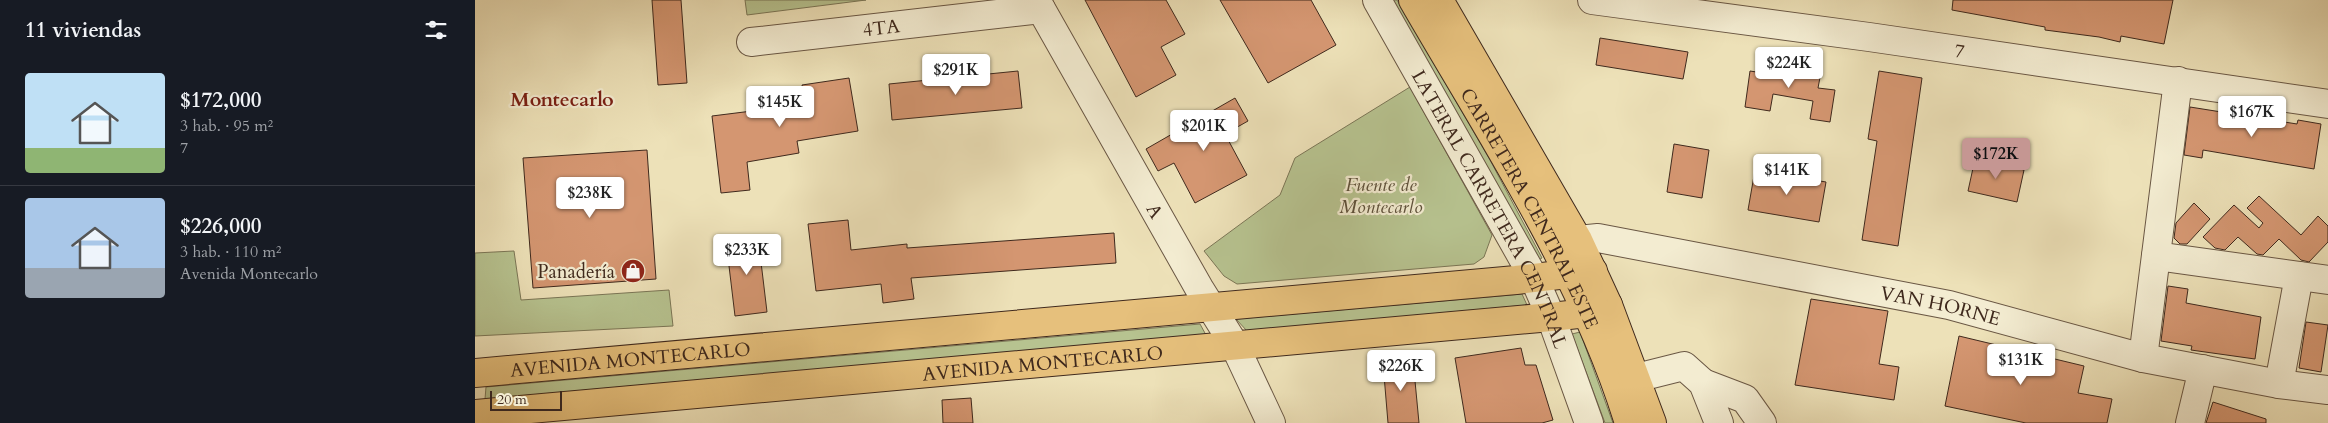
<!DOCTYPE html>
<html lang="es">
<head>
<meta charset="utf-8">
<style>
	body { margin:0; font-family:Cardo,serif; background:#20242c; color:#f1f3f6; height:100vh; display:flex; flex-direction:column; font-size:19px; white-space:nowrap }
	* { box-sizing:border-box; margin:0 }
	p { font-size:16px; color:#9ea1a6 }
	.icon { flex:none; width:28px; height:28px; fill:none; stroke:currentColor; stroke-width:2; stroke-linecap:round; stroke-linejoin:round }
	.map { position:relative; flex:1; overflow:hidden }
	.panel { display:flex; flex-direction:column; background:#171b24; width:475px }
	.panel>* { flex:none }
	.scale { position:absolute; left:15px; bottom:12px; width:72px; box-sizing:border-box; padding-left:5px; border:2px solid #3f291d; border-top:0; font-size:14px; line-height:18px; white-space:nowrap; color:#3f291d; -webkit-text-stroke:4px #f3ecd1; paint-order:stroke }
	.price { position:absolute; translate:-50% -42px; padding:0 11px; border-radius:5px; background:#fff; color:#222; font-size:16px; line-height:32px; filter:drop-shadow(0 1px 2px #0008) }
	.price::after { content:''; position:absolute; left:50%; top:30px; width:15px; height:11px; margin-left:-8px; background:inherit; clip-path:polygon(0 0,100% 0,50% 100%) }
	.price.current { background:#c59692; color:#111 }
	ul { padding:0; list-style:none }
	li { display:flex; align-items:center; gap:15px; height:125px; padding:0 25px }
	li+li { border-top:1px solid #363941 }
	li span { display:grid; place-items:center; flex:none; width:140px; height:100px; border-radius:5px; color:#555 }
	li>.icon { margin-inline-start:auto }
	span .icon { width:60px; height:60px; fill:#fffc; stroke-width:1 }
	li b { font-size:21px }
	h2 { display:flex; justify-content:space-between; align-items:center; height:60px; padding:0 25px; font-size:21px }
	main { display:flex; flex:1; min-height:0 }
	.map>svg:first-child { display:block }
</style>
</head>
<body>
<main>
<section class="panel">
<h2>11 viviendas<svg class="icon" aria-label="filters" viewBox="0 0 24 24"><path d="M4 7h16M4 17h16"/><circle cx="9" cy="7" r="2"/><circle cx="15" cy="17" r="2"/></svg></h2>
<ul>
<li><span style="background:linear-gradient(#bfe0f5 75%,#8fb573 0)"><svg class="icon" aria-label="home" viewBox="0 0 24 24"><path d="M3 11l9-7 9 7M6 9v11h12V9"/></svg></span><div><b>$172,000</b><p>3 hab. · 95 m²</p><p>7</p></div></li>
<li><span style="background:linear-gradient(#a9c7e8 70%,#9aa5b1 0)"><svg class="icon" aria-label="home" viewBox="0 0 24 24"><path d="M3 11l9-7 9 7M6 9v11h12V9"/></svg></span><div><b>$226,000</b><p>3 hab. · 110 m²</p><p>Avenida Montecarlo</p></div></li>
</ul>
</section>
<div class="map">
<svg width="1853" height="423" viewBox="0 0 1853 423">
	<rect width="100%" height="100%" fill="#ede1b8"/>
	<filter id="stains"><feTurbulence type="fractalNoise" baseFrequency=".004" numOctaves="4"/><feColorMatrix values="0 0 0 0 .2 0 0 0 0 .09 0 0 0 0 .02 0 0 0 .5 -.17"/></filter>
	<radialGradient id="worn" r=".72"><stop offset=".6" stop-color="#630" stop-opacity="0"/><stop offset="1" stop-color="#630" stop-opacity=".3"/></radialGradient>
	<!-- green -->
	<g fill="#b7c390" stroke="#7b7656">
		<path d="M270 0H391L272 15Z"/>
		<path d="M912 0H922L1015 160 1067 258 1059 262Z"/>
		<path d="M935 87 1017 235 1009 257 999 264 762 284 749 276 729 251 805 195 820 158Z"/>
		<path d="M39 251 46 300 194 290 198 326 0 336V253Z"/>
		<path d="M1047 294 1052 305 772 331 761 319Z"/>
		<path d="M725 324 731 335 10 399 11 387Z"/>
		<path d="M1105 332 1138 423H1130L1097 334Z"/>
	</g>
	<!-- building -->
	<g fill="#d49671" stroke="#3f291d">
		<path d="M177 0H206L212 83 183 85Z"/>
		<path d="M610 0H691L710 34 686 47 701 75 661 97Z"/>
		<path d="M745 0H836L861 45 793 83Z"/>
		<path d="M1478 0H1698L1689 44 1646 36 1645 42 1624 37 1570 30V27L1477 10Z"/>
		<path d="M1125 38 1213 52 1208 79 1121 65Z"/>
		<path d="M1289 63 1346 72 1343 88 1360 90 1355 122 1335 119 1338 101 1298 94 1295 111 1270 107 1275 71 1288 73Z"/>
		<path d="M543 71 547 108 417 120 414 84Z"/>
		<path d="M1404 71 1447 78 1423 246 1387 240 1402 141 1393 139Z"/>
		<path d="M374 78 383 131 322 141 324 153 272 162 275 190 246 193 237 116 277 111 275 98 328 90 327 85Z"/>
		<path d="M760 98 773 121 750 134 772 175 720 203 699 163 683 171 671 149Z"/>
		<path d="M1715 107 1822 124 1823 120 1846 124 1839 169 1728 150 1727 158 1709 155Z"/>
		<path d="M1199 144 1234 150 1227 198 1192 192Z"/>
		<path d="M172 150 181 279 58 288 48 158Z"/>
		<path d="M1500 159 1549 170 1542 202 1493 191Z"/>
		<path d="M1280 170 1351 182 1344 222 1273 210Z"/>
		<path d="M1784 196 1826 235 1843 216 1853 226V242L1834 262 1826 260 1804 239 1788 255 1782 254 1763 237 1750 250 1740 248 1728 237 1759 205 1784 228 1788 223 1772 208Z"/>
		<path d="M1719 203 1735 219 1712 244H1705L1699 238 1701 223Z"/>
		<path d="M373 220 376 250 432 244V248L639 233 641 263 436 278 439 299 408 303 406 284 341 291 333 224Z"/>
		<path d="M283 237 292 312 260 316 251 241Z"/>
		<path d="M1693 286 1713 289 1711 303 1786 317 1780 359 1716 350 1717 346 1686 341Z"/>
		<path d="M1336 299 1413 311 1404 364 1424 367 1419 400 1320 385Z"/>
		<path d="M1831 322 1853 325 1846 372 1824 368Z"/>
		<path d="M1484 336 1609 366 1603 393 1637 399 1632 423H1551L1470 406Z"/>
		<path d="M1046 348 1050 365H1061L1078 420 1067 423H991L980 358Z"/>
		<path d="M938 360 944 423H913L908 363Z"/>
		<path d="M496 398 498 423H468L467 400Z"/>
		<path d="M1738 402 1791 419V423H1731Z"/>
	</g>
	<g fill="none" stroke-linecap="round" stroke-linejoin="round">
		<!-- minor casing -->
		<g stroke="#6a5744" stroke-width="30">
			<g id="minor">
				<path id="s1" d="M561 0 724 288 759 344 796 423"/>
				<path id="s2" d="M902 0 1059 278 1076 317 1114 423"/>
				<path id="s3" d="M1117 0 1394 37 1853 104"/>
				<path id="s4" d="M276 42 566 9"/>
				<path id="s5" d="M1103 240 1123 238 1474 305 1668 358 1804 384 1853 390"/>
				<path d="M1681 256 1853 280"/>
				<path d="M1668 358 1703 81"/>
				<path d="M1161 378 1209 366 1228 383 1244 423"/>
				<path d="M1228 383 1270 399 1287 423"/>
				<path d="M1804 384 1824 276"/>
				<path d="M1715 423 1728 369"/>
			</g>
		</g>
		<!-- major casing -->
		<g stroke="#3f291d" stroke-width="30">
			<g id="major">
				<path id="s6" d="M938 0C1017 137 1107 271 1154 423"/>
				<path d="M964 0 1103 240 1133 305 1177 423"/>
				<path id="s7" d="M0 373 1041 280 1118 271"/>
				<path id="s8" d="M0 414 1076 317 1112 313 1133 305"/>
			</g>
		</g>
		<!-- minor -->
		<use href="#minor" stroke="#f3ecd1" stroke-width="28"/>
		<!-- major -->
		<use href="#major" stroke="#e6c07c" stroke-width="28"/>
	</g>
	<!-- icons -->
	<defs>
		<g id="shop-disc" transform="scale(1.25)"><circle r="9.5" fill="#8f2418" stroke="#f3ecd1"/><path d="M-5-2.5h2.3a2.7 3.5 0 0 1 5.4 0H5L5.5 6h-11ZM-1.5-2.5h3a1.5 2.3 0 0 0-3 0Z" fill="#fff"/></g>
	</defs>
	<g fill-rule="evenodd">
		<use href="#shop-disc" x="158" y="271"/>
	</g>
	<g text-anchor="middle" stroke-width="4.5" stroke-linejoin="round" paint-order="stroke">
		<!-- street labels -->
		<g font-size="19" fill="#3f291d" stroke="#f3ecd1">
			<text dy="7" stroke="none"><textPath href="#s4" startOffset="131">4TA</textPath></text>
			<text dy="7" stroke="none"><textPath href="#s3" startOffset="371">7</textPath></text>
			<text dy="7" stroke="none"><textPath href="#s6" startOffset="239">CARRETERA CENTRAL ESTE</textPath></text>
			<text dy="7" stroke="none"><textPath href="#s2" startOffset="238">LATERAL CARRETERA CENTRAL</textPath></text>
			<text dy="7" stroke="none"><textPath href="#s1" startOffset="242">A</textPath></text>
			<text dy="7" stroke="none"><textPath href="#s5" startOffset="369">VAN HORNE</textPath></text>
			<text dy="7" stroke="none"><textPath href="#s7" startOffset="156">AVENIDA MONTECARLO</textPath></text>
			<text dy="7" stroke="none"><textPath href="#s8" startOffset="570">AVENIDA MONTECARLO</textPath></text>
		</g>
		<!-- park labels -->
		<g font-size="19" font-style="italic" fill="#5d503a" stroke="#f3ecd1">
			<text x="906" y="191">Fuente de<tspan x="906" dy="22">Montecarlo</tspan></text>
		</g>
		<!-- poi labels -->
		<g font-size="19" fill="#3f291d" stroke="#f3ecd1" text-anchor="end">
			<text x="140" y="278">Panadería</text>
		</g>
		<!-- neighbourhood labels -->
		<g font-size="20" font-weight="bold" fill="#7a1f14" stroke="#f3ecd1">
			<text x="87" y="106">Montecarlo</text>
		</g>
	</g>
	<rect width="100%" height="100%" filter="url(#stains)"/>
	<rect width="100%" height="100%" fill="url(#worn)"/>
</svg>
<div class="scale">20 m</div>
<b class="price" style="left:1314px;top:89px">$224K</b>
<b class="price" style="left:481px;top:96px">$291K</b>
<b class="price" style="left:305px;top:128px">$145K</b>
<b class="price" style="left:1777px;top:138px">$167K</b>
<b class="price" style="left:729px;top:152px">$201K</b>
<b class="price current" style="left:1521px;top:180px">$172K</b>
<b class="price" style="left:1312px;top:196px">$141K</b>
<b class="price" style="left:115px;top:219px">$238K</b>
<b class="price" style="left:272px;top:276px">$233K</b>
<b class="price" style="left:1546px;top:386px">$131K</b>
<b class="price" style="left:926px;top:392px">$226K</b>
</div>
</main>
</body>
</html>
